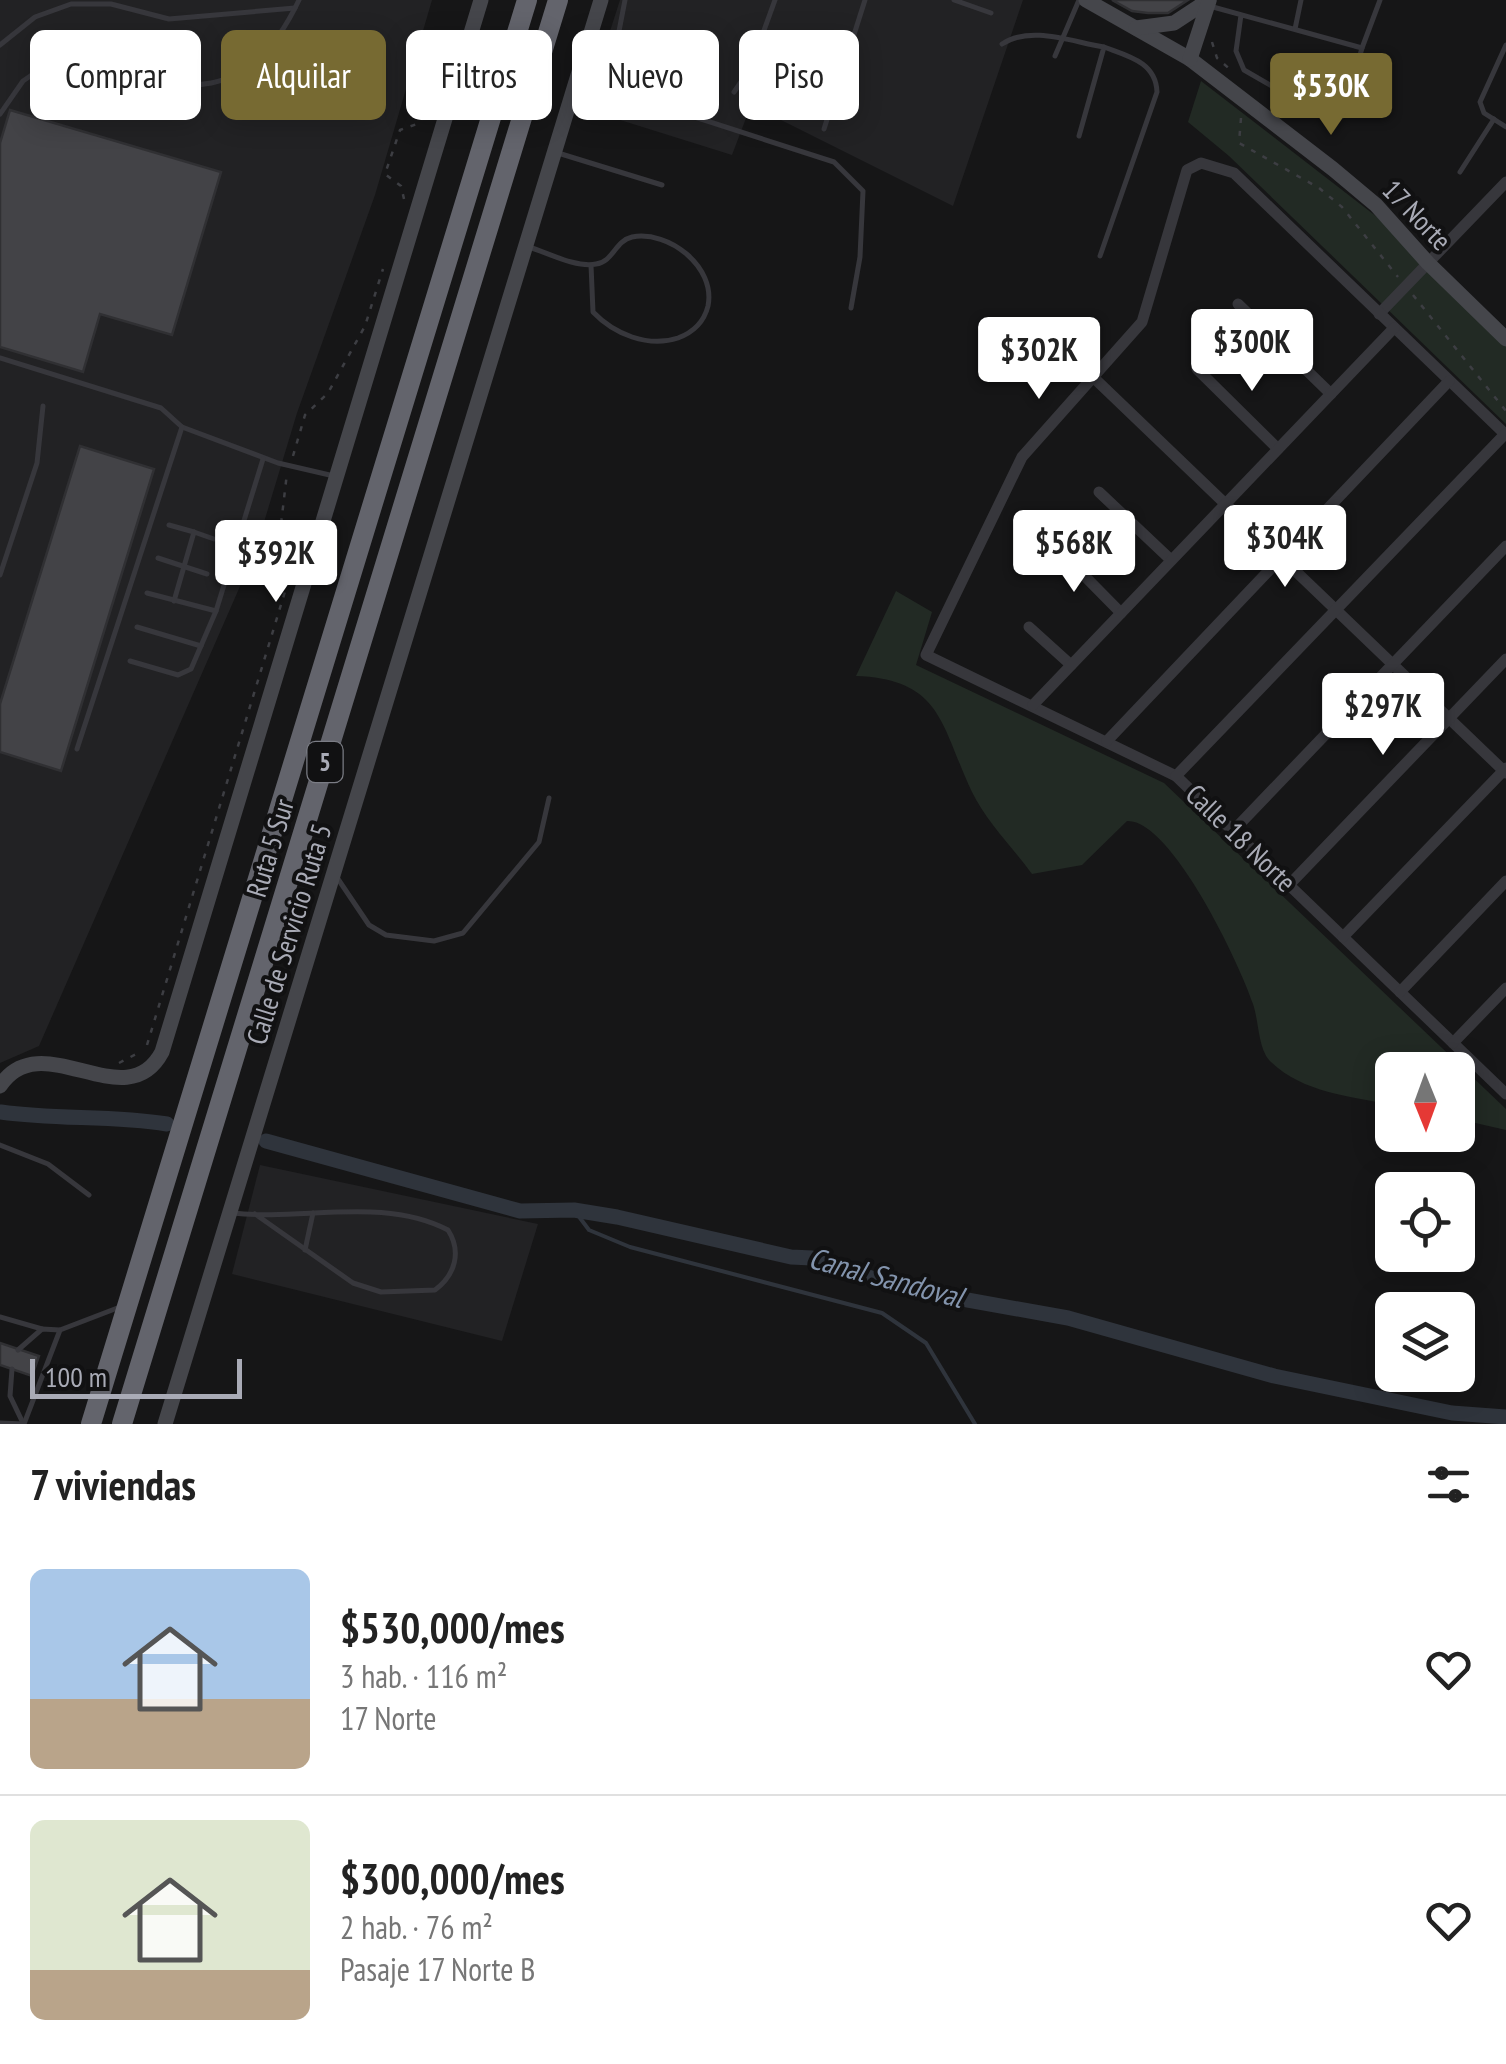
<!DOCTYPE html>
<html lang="es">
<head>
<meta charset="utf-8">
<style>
	body { margin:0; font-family:"PT Sans Narrow",sans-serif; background:#f2f2f2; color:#222; height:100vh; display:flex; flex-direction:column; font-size:38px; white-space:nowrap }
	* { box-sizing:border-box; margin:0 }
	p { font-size:32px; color:#767676 }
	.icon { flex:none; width:55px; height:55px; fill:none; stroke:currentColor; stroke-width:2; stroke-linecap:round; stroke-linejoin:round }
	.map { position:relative; height:1424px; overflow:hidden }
	.panel { display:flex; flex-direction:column; background:#fff; flex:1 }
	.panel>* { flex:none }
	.banner { position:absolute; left:30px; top:30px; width:1000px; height:90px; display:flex; gap:20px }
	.needle { width:65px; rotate:179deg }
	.controls { position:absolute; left:1375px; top:1052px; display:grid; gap:20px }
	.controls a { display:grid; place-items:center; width:100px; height:100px; border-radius:15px; background:#fff; box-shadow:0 5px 25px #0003; font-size:50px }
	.scale { position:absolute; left:30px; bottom:25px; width:212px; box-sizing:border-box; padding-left:10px; border:5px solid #a9abb6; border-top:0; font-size:28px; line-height:35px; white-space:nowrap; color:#a9abb6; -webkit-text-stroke:8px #111112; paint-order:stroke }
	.price { position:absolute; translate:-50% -85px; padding:0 22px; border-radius:10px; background:#fff; color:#222; font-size:32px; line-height:65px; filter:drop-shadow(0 2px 5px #0008) }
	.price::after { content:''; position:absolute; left:50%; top:60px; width:30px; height:22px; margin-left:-15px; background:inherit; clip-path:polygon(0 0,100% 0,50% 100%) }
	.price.on { background:#776a32; color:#fff }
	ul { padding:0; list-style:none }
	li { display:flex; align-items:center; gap:30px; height:250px; padding:0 30px }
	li+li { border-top:2px solid #e0e0e0 }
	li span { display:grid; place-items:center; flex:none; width:280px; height:200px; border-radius:15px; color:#555 }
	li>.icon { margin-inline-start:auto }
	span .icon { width:120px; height:120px; fill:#fffc; stroke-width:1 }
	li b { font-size:42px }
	h2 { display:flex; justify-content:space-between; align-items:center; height:120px; padding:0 30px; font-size:42px }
	.tag { padding:0 35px; border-radius:15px; background:#fff; box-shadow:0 5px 25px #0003; font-size:35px; line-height:90px }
	.tag.on { background:#776a32; color:#fff }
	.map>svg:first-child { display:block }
</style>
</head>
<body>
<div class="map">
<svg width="1506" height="1424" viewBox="0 0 1506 1424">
	<rect width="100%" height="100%" fill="#161617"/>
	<!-- built -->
	<g fill="#222224">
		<path d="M0 0H432L375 195 297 413 255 552 39 1046 0 1063Z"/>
		<path d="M620 0H1023L953 206 751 105 732 155 585 109Z"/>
		<path d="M260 1165 538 1224 502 1341 232 1274Z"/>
	</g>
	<!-- green -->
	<g fill="#222a24">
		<path d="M1201 81 1377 217 1506 344V424L1229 156 1188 122Z"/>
		<path d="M896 591 932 612 916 665 1164 783 1506 1109V1130L1458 1119V1070H1392V1105C1349 1096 1304 1093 1271 1062 1258 1050 1259 1021 1253 1004 1240 964 1171 819 1127 821L1082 865 1032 874C1013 848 986 821 972 792 941 727 943 679 856 676Z"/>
	</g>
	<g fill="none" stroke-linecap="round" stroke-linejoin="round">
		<!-- stream -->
		<path stroke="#2f343c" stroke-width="4" d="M574 1210 589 1230 630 1247 882 1313 926 1343 975 1424"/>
		<!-- canal -->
		<g stroke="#2f343c" stroke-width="15">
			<path d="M1 1112C57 1120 112 1115 167 1124"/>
			<path d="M266 1141 520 1211 574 1210 617 1217 791 1257 812 1258 901 1288 1068 1318 1274 1376 1452 1413 1506 1417"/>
		</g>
	</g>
	<!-- building -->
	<g fill="#434347" stroke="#303033" stroke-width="2.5">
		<path d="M1112 0H1188L1168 13H1148L1132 11Z"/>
		<path d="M10 110 221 172 172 335 100 314 83 372 0 347V143Z"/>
		<path d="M80 446 154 469 61 771 0 752V704Z"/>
		<path d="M0 1343 39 1356 32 1376 0 1365Z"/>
	</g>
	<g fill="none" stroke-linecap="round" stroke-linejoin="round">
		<!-- path -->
		<g stroke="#3d3e43" stroke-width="2.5" stroke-dasharray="5 8" stroke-linecap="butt">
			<path d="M1212 42 1217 58 1232 71"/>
			<path d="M1241 118 1239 143 1319 188 1342 207 1398 277"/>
			<path d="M404 199 401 186 385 174 400 130 417 124 433 106"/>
			<path d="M1413 295 1506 411"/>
			<path d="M293 456 305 415 328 393 365 326 383 269"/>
			<path d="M147 1045 287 585 276 567 287 473"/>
			<path d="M119 1063 142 1051"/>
		</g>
		<!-- lane -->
		<g stroke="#37373c" stroke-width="5">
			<path d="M625 0 614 57 636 77"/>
			<path d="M954 0 991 13"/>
			<path d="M1213 7 1362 48 1343 116 1331 120 1244 70 1236 51 1241 15"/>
			<path d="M1295 29 1301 0"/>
			<path d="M1002 44C1031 25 1072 42 1104 47L1079 136"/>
			<path d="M0 45 35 17 71 4H111L169 19 295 8"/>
			<path d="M1506 45 1480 102 1484 113 1506 127"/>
			<path d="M1362 48 1380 0"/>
			<path d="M1055 56 1079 0"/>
			<path d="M580 80 834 162 863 191 860 257 851 308"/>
			<path d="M734 92 750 69 775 0"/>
			<path d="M0 114 23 81 58 57C165 83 240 124 299 0"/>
			<path d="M824 129 865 0"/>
			<path d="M558 153 662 185"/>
			<path d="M1460 172 1494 119"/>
			<path d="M529 247C548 253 576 268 596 264 613 262 615 241 632 237 669 230 716 267 708 306 704 322 694 332 678 338 648 348 614 334 593 312L591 265"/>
			<path d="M1100 256 1157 92C1156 62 1128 56 1104 47"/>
			<path d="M0 358 161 408 182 427 278 463 334 476"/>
			<path d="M169 525 194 532"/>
			<path d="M158 558 207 574"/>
			<path d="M0 575 37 463 43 406"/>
			<path d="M147 593 216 611"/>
			<path d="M174 601 194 532 214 539"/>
			<path d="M137 627 201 646"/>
			<path d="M130 661 178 675 191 669 216 611 263 459"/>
			<path d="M77 749 182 427"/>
			<path d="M336 876 369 925 386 935 434 941 463 933 539 842 549 798"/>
			<path d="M0 1145 48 1164 89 1195"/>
			<path d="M233 1213C302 1221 383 1196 448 1230 462 1252 455 1275 435 1290L381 1292 353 1283 255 1214"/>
			<path d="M305 1250 313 1213"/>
			<path d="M0 1317 42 1329"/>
			<path d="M18 1350 42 1329 60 1330 120 1307"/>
			<path d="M12 1369 10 1396 23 1423"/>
			<path d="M0 1423 24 1424 60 1330"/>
		</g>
		<!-- street -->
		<g stroke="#37373c" stroke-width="11">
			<path d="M1238 304 1331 394"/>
			<path d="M1379 314 1506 182"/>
			<path d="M1197 369 1278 449"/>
			<path d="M1093 377 1506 773"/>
			<path d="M1506 435 1234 173 1201 163 1187 170 1142 322 1022 457 926 655 1176 776 1506 1094"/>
			<path d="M1099 492 1171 560"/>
			<path d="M1057 548 1121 613"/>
			<path d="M1029 627 1071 665"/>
			<path d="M1033 705 1394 328"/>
			<path d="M1107 741 1449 381"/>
			<path d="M1176 776 1505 434"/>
			<path d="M1233 831 1506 546"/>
			<path d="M1289 885 1506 659"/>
			<path d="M1343 937 1506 768"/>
			<path d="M1400 992 1506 881"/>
			<path d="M1453 1043 1506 988"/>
		</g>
		<!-- secondary -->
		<g stroke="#45464b" stroke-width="15">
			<path d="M1086 0 1190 59 1333 169 1376 205 1428 263 1506 339"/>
			<path d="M1136 28 1174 23 1209 0"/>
			<path d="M1190 59 1209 1"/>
			<path d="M0 1086C41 1023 126 1120 162 1052L481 0"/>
			<path d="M165 1424 601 0"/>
		</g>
		<!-- highway -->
		<g stroke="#63646c" stroke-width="20">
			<path d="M91 1424 527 0"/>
			<path d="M122 1424 558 0"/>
		</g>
	</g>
	<g text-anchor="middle" stroke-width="8" stroke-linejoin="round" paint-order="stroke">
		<!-- shield labels -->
		<rect fill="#111112" stroke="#7b7d85" stroke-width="2.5" x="307.5" y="742" width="35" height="40" rx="8"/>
		<g font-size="25" font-weight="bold" fill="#a9abb6">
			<text x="325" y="771">5</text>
		</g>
		<!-- street labels -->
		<g font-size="28" fill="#a9abb6" stroke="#111112">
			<text transform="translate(1417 215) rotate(46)" y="10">17 Norte</text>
			<text transform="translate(1241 838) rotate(44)" y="10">Calle 18 Norte</text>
			<text transform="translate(270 848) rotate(-73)" y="10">Ruta 5 Sur</text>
			<text transform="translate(289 934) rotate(-73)" y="10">Calle de Servicio Ruta 5</text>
		</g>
		<!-- water labels -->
		<g font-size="30" font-style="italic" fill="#8394ad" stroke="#111112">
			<text transform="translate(886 1278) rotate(15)" y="10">Canal Sandoval</text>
		</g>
	</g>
</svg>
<div class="controls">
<a><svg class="needle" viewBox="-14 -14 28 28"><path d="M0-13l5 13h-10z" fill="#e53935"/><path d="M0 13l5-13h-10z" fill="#767676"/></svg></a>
<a><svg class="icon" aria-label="locate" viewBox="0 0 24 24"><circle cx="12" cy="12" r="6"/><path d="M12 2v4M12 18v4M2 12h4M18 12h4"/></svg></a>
<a><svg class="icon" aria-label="layers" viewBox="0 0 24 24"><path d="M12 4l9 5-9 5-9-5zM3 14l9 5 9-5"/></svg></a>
</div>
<div class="scale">100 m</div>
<b class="price on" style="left:1331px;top:138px">$530K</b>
<b class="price" style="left:1252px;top:394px">$300K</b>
<b class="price" style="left:1039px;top:402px">$302K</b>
<b class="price" style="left:1285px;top:590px">$304K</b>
<b class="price" style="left:1074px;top:595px">$568K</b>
<b class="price" style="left:276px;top:605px">$392K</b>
<b class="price" style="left:1383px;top:758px">$297K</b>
<div class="banner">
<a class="tag">Comprar</a>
<a class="tag on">Alquilar</a>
<a class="tag">Filtros</a>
<a class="tag">Nuevo</a>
<a class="tag">Piso</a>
</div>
</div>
<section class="panel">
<h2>7 viviendas<svg class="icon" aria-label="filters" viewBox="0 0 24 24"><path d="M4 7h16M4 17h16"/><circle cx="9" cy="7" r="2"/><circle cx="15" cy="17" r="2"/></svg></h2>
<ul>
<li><span style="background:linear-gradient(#a9c7e8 65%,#b9a48a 0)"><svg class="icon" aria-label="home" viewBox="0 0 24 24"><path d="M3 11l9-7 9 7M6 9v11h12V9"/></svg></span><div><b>$530,000/mes</b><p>3 hab. · 116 m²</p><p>17 Norte</p></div><svg class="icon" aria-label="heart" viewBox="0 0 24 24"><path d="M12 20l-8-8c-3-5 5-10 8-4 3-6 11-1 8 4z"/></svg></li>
<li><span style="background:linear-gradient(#dfe7d0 75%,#b9a48a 0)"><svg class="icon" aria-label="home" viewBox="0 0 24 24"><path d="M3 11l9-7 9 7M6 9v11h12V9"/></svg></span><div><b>$300,000/mes</b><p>2 hab. · 76 m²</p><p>Pasaje 17 Norte B</p></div><svg class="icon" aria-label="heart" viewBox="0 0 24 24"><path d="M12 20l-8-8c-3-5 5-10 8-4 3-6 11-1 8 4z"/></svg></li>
</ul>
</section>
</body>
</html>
